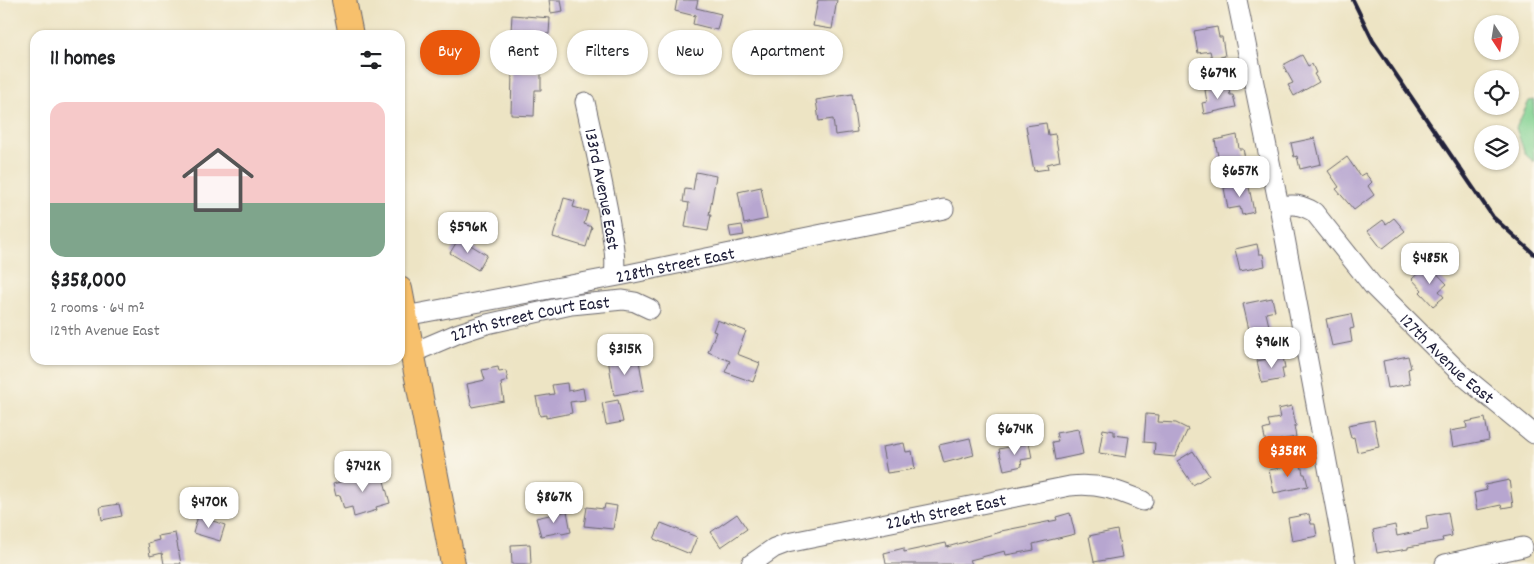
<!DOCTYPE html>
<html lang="en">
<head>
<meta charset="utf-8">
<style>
	body { margin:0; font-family:Dekko,sans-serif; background:#f2f2f2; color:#202124; height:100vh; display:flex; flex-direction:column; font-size:19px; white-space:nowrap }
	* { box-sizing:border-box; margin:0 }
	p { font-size:16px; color:#757577 }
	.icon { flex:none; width:28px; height:28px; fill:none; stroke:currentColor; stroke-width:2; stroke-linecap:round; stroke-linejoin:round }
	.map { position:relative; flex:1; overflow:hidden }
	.side { position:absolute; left:30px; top:30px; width:375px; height:335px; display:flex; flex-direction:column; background:#fff; border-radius:15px; box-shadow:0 1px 4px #0004 }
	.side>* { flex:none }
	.top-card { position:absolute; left:420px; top:30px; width:475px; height:45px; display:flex; gap:10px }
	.needle { width:32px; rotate:168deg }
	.fabs { position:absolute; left:1474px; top:15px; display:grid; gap:10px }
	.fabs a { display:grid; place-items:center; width:45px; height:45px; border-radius:50%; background:#fff; box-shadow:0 1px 4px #0004; font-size:25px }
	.price { position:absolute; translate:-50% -42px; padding:0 11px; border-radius:10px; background:#fff; color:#222; font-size:16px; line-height:32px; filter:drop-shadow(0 1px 2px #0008) }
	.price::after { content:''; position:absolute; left:50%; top:30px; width:15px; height:11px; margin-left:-8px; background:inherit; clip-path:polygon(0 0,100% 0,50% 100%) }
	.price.active { background:#ea580c; color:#fff }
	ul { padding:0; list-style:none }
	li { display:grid; align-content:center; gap:10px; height:265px; padding:0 20px }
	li+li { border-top:1px solid #e0e0e0 }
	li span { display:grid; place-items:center; height:155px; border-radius:15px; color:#555 }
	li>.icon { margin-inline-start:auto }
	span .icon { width:90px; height:90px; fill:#fffc; stroke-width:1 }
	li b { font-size:21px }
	h2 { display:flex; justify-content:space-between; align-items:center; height:60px; padding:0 20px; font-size:21px }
	.pill { padding:0 18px; border-radius:22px; background:#fff; box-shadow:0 1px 4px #0004; font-size:18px; line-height:45px }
	.pill.active { background:#ea580c; color:#fff }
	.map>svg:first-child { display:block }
</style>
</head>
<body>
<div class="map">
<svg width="1534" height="564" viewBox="0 0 1534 564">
	<rect width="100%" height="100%" fill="#fbf7ec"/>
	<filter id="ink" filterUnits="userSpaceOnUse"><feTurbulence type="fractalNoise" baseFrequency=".02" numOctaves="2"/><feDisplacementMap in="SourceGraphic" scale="10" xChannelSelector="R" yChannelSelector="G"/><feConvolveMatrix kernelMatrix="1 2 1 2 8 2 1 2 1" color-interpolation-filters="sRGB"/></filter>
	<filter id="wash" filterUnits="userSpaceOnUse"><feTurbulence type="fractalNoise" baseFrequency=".0096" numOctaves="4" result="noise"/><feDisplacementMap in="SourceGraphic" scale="20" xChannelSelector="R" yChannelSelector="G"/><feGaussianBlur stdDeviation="1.12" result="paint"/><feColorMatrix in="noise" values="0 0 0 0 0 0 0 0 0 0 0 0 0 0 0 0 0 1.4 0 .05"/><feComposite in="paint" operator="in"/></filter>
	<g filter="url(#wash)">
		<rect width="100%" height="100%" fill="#ede4c4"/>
		<!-- green -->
		<path fill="#81d191" stroke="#527a66" d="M1534 100V162L1525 154 1516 128 1529 101Z"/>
		<g id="blocks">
			<!-- building -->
			<g fill="#b7a6d0">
				<path d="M549 0H561L563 11 551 13Z"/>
				<path d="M677 0H698L696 8 721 14 717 30 693 24 695 14V16L675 11Z"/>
				<path d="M818 0H837L832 29 813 26Z"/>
				<path d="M512 15 550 18 549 34 511 31Z"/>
				<path d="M1217 27 1219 37H1222L1225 56 1212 59 1210 51 1198 53 1194 31Z"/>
				<path d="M1302 55 1308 66 1312 64 1316 73 1314 74 1319 82 1294 96 1288 85 1293 83 1283 65Z"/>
				<path d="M512 72 541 73V90H535L534 116 511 115Z"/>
				<path d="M1228 85 1230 95H1233L1236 107 1204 114 1202 103 1207 102 1205 90Z"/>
				<path d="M852 94 857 132 835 135 833 119 819 121 816 100Z"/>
				<path d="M1046 123 1048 135 1055 134 1060 161 1047 164 1048 169 1034 171 1026 126Z"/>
				<path d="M1237 135 1239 149H1243L1246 162 1220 167 1215 140Z"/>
				<path d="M1315 138 1321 164 1300 169 1297 156 1294 157 1291 143Z"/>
				<path d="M1347 157 1360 176 1365 173 1372 182 1368 186 1374 195 1354 210 1336 189 1339 187 1328 171Z"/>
				<path d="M696 172 716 176 709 215H711L708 231 685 227 689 203 683 202 685 189 693 190Z"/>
				<path d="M1248 182 1254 212 1242 215 1240 207 1228 209 1224 188Z"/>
				<path d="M761 187 767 219 744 224 738 192Z"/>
				<path d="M564 198 575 201 573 207 588 211 584 224 592 227 586 247 553 237Z"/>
				<path d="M1394 218 1405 231 1382 249 1368 231 1383 220 1386 224Z"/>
				<path d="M742 225 744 235 731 237 729 227Z"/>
				<path d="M459 238 487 255 478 270 450 253Z"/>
				<path d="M1257 244 1259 254H1263L1265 266 1240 271 1235 249Z"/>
				<path d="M1428 264 1447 284 1439 291 1444 297 1433 306 1420 292 1422 290 1412 279Z"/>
				<path d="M1272 298 1275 311 1266 313 1270 330 1250 334 1243 304Z"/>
				<path d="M1351 314 1354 328 1350 329 1352 342 1332 346 1326 319Z"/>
				<path d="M717 320 746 331 737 354 760 363 753 382 725 372 730 361 708 352 716 332 713 331Z"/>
				<path d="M628 356 629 363 639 361 644 390 614 395 608 359Z"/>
				<path d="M1283 356 1285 369H1282L1284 379 1262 383 1257 361Z"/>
				<path d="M1408 356 1411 368 1408 369 1410 384 1388 388 1383 361Z"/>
				<path d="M498 367 499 372 506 371 508 381 501 383 504 401 472 407 467 384 485 380 482 370Z"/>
				<path d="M567 383 568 391 583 388 585 400 570 402 572 413 546 418V415L540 416 536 397 554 394 552 385Z"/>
				<path d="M618 400 623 422 606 425 602 403Z"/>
				<path d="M1292 406 1296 426H1294L1296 437 1266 443 1263 430 1270 428 1268 420 1280 418 1278 409Z"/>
				<path d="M1146 414 1159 415 1158 422 1176 423 1188 429 1175 457 1154 455 1155 443 1144 442Z"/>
				<path d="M1485 418 1489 440 1453 447 1450 431 1467 428 1466 422Z"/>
				<path d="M1374 420 1379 447 1357 452 1354 437 1351 438 1348 425Z"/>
				<path d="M1078 429 1083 454 1055 460 1052 442 1058 441 1056 433Z"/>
				<path d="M1103 429 1114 431V435L1129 437 1126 457 1099 453Z"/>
				<path d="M970 438 974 455 944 463 939 445Z"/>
				<path d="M904 443 906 452 912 451 915 469 887 473 882 447Z"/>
				<path d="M1029 443 1032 458 1021 460 1022 466 1004 470 999 449Z"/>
				<path d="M1193 451 1209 475 1193 485 1177 461Z"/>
				<path d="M1301 464 1303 474H1305L1308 486 1274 493 1269 470Z"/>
				<path d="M381 470 390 503 376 507 377 510 354 517 352 507 344 509 340 495 336 496 333 484Z"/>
				<path d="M1509 480 1513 506 1502 508 1501 505 1477 510 1474 493 1487 490 1485 485Z"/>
				<path d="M119 504 122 516 102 520 100 507Z"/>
				<path d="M605 504 617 506 613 529 584 526 587 507 604 509Z"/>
				<path d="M567 511 571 532 562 534 561 532 541 536 536 518Z"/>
				<path d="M1448 512 1452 536 1442 538 1443 541 1408 547V549L1389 552 1388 551 1377 553 1373 530 1395 525 1397 536 1420 531V530L1428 529 1426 516Z"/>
				<path d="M1070 513 1075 534 1033 544 1034 550 1006 555 1005 551 970 560 972 564H886L884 553 904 548V552L946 543 947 547 1001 532V531L1057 520 1056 517Z"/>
				<path d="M737 514 747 529 721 547 711 532Z"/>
				<path d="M1309 514 1311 524H1315L1317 536 1292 541 1288 518Z"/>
				<path d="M198 516 225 525 220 541 193 533Z"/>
				<path d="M661 523 697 537 690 554 654 539Z"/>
				<path d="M1117 530 1122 557 1094 562 1089 536Z"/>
				<path d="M175 533 181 564H164L162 553 150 556 148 543 159 540 158 536Z"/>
				<path d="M530 544 531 564H512L511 545Z"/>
			</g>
		</g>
	</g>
	<g filter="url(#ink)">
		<use href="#blocks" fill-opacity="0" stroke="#69666b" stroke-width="1"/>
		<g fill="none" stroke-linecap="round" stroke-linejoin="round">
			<!-- minor casing -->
			<g stroke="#69666b" stroke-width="21">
				<g id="minor">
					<path d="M1237 0 1279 206 1346 564"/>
					<path id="s1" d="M585 102C593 138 601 175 608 211 611 233 617 254 614 276"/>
					<path id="s2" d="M1279 206C1294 204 1300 204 1314 212L1373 286 1461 374 1534 434"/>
					<path id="s3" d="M405 316 624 275 944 209"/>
					<path id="s4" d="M412 353 459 333 487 324 571 305 623 300 635 302 650 309"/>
					<path id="s5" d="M751 564 774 548 787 543 1070 486C1099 483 1116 490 1143 501"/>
					<path d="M1445 564 1523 547"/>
				</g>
			</g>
			<!-- major casing -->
			<g stroke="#69666b" stroke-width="26">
				<g id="major">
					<path d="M344 0 351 35"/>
					<path d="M400 289 453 564"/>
				</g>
			</g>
			<!-- minor -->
			<use href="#minor" stroke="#fff" stroke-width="19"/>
			<!-- major -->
			<use href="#major" stroke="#f7c06c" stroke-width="24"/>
			<!-- rail -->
			<path stroke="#22223b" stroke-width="4" d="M1353 0 1373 41 1493 217 1534 254"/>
		</g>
	</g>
	<g text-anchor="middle" stroke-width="4" stroke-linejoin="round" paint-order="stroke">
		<!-- street labels -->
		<g font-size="18" fill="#22223b" stroke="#fbf7ec">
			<text dy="6" stroke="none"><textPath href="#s1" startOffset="89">133rd Avenue East</textPath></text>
			<text dy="6" stroke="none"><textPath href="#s3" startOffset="275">228th Street East</textPath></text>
			<text dy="6" stroke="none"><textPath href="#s4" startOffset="124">227th Street Court East</textPath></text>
			<text dy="6" stroke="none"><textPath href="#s2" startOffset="235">127th Avenue East</textPath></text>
			<text dy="6" stroke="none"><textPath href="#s5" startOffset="204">226th Street East</textPath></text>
		</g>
	</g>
</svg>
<div class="fabs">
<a><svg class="needle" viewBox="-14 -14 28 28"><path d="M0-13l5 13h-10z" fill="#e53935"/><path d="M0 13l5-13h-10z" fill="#757577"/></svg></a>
<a><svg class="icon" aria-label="locate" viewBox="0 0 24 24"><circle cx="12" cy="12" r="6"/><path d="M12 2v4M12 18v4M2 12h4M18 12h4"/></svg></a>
<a><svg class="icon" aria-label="layers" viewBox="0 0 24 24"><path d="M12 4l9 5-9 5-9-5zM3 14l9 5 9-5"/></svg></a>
</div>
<b class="price" style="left:1218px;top:100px">$679K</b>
<b class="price" style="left:1240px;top:198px">$657K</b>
<b class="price" style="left:468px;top:254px">$596K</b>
<b class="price" style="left:1430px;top:285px">$485K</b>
<b class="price" style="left:1272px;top:369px">$961K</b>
<b class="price" style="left:625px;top:376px">$315K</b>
<b class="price" style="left:1015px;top:456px">$674K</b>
<b class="price active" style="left:1288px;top:478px">$358K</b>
<b class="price" style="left:363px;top:493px">$742K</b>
<b class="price" style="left:554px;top:524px">$867K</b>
<b class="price" style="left:209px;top:529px">$470K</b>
<div class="top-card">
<a class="pill active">Buy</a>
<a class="pill">Rent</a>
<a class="pill">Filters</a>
<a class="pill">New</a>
<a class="pill">Apartment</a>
</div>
<section class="side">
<h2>11 homes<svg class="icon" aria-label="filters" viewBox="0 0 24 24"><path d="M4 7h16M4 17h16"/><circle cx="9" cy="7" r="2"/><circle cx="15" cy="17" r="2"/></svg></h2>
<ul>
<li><span style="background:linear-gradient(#f6c9c9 65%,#7fa58c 0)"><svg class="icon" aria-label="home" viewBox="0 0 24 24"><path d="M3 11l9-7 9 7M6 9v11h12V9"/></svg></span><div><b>$358,000</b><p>2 rooms · 64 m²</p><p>129th Avenue East</p></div></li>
</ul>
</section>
</div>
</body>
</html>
